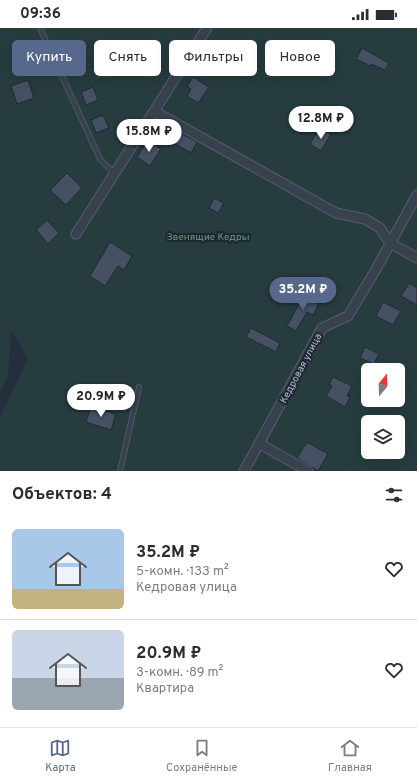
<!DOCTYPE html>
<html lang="ru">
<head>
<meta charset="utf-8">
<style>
	body { margin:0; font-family:Overpass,sans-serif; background:#f7f7f7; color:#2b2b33; height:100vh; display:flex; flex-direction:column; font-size:15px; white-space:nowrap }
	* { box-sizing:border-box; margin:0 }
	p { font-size:13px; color:#7c7c81 }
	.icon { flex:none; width:22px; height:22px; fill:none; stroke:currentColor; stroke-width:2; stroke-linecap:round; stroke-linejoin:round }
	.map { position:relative; height:443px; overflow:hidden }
	.side { display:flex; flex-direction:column; background:#fff; flex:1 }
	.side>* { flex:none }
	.top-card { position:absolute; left:12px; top:12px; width:393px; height:36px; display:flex; gap:8px }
	.needle { width:26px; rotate:19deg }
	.buttons { position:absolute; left:361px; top:335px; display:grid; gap:8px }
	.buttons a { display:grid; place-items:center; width:44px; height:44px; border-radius:6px; background:#fff; box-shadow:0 4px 16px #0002; font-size:20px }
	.price { position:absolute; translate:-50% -34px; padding:0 9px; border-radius:14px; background:#fff; color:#222; font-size:13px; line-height:26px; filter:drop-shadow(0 1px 2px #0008) }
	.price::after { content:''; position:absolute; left:50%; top:24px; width:12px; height:9px; margin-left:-6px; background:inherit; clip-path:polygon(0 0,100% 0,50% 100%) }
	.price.on { background:#56698c; color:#fff }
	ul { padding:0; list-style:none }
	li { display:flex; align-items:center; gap:12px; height:100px; padding:0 12px }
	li+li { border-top:1px solid #e1e1e2 }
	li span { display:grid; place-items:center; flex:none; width:112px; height:80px; border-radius:6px; color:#555 }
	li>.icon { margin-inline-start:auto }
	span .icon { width:48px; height:48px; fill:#fffc; stroke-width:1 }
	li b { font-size:17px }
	h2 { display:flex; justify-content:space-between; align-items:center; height:48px; padding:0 12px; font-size:17px }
	.chip { padding:0 14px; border-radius:6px; background:#fff; box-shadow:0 4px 16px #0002; font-size:14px; line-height:36px }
	.chip.on { background:#56698c; color:#fff }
	.status { display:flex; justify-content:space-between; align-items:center; height:28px; padding:0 20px; background:#fff; direction:ltr }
	.status svg { height:11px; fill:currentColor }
	.menu { display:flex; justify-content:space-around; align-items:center; height:56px; border-top:1px solid #e1e1e2; background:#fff; font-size:11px; color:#7c7c81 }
	.menu a { display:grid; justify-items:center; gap:2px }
	.menu .on { color:#56698c }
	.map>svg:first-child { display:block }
</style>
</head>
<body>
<div class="status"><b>09:36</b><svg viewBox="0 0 49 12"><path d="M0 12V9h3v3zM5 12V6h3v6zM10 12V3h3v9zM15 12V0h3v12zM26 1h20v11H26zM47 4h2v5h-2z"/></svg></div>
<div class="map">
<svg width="417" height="443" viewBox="0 0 417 443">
	<rect width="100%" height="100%" fill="#242f3e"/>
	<!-- green -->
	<path fill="#263c3f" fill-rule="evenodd" d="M0 0H417V443H0V390L28 330 11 302 8 348 0 364ZM368 342H398V372H368ZM368 394H398V424H368Z"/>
	<!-- building -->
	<g fill="#455162" stroke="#1f2835">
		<path d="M362 20 389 35 385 42 371 36 370 38 356 31Z"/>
		<path d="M130 25 137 40 119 48 113 33Z"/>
		<path d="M78 32 84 45 71 50 66 37Z"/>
		<path d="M193 49 209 59 198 75 187 68 191 61 187 58Z"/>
		<path d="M28 52 34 70 17 76 11 58Z"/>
		<path d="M93 59 98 72 86 77 81 64Z"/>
		<path d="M103 87 109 100 96 105 91 92Z"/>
		<path d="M323 101 331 106 321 123 310 116 317 104 320 106Z"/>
		<path d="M180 105 197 114 191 125 174 115Z"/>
		<path d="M148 112 161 121 150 138 137 129Z"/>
		<path d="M67 145 82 160 66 177 50 162Z"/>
		<path d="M214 170 224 175 218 185 209 180Z"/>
		<path d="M47 192 59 205 48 216 36 202Z"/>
		<path d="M110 214 132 228 124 242 118 238 105 258 90 248Z"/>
		<path d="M409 255 417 260V277L401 268Z"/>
		<path d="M305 265 320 273 313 287 307 284 296 303 287 298Z"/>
		<path d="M383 274 401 283 393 297 376 288Z"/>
		<path d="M251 300 280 315 276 324 246 309Z"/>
		<path d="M365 319 379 326 374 336 360 330Z"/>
		<path d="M333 349 352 358 347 368 350 369 345 379 326 368 332 358 329 356Z"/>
		<path d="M91 378 116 386 111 402 86 394Z"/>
		<path d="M307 414 328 426 318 443 297 430Z"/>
	</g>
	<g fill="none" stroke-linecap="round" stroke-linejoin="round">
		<!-- lane casing -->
		<g stroke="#565f6c" stroke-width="6">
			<g id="lane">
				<path d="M40 0 100 131 114 145"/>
				<path d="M120 443 139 359"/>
			</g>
		</g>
		<!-- street casing -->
		<g stroke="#565f6c" stroke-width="11">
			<g id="street">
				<path d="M154 83 336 185 365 191 380 200 390 215 417 230"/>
				<path d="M76 206 207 0"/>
				<path d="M260 416 308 443"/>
				<path d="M244 443 322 300 348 288 375 243 417 167"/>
			</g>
		</g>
		<!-- lane -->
		<use href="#lane" stroke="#38414e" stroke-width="4.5"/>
		<!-- street -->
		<use href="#street" stroke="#38414e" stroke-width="9"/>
	</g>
	<g text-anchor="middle" stroke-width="4" stroke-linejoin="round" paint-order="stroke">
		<!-- park labels -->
		<g font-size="10" fill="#6b9a76" stroke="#1d2633">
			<text x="208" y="212">Звенящие Кедры</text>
		</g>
		<!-- street labels -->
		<g font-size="10" fill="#b4bcc9" stroke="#1d2633">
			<text transform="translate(300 340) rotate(-62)" y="4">Кедровая улица</text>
		</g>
	</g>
</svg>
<div class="buttons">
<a><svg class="needle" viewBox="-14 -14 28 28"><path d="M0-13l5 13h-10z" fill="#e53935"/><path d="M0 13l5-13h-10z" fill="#7c7c81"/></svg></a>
<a><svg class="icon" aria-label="layers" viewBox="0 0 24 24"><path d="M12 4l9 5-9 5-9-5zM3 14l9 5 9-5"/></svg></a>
</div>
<b class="price" style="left:321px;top:112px">12.8M ₽</b>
<b class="price" style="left:149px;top:125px">15.8M ₽</b>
<b class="price on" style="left:303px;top:283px">35.2M ₽</b>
<b class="price" style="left:101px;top:390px">20.9M ₽</b>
<div class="top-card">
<a class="chip on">Купить</a>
<a class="chip">Снять</a>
<a class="chip">Фильтры</a>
<a class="chip">Новое</a>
</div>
</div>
<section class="side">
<h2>Объектов: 4<svg class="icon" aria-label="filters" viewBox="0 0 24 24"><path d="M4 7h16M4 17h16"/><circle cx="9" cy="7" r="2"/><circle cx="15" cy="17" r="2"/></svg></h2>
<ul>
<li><span style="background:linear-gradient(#a9c7e8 75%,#c2b280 0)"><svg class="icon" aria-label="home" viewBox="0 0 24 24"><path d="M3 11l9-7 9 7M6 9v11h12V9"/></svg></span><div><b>35.2M ₽</b><p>5-комн. · 133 m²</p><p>Кедровая улица</p></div><svg class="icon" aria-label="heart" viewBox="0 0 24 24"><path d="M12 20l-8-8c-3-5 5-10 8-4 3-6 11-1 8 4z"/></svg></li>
<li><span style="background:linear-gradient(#c9d6e8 60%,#9aa5b1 0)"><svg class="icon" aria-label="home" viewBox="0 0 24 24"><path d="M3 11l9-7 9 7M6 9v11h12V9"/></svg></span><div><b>20.9M ₽</b><p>3-комн. · 89 m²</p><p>Квартира</p></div><svg class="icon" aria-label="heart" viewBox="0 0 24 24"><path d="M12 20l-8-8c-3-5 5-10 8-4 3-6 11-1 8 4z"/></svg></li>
</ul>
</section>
<nav class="menu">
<a class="on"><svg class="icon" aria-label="map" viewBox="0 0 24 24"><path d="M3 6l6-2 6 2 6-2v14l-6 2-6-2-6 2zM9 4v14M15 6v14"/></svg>Карта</a>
<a><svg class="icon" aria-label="saved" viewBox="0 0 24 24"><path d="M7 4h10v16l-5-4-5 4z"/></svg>Сохранённые</a>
<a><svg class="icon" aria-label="home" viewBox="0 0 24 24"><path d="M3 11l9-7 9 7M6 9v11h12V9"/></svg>Главная</a>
</nav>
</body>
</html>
